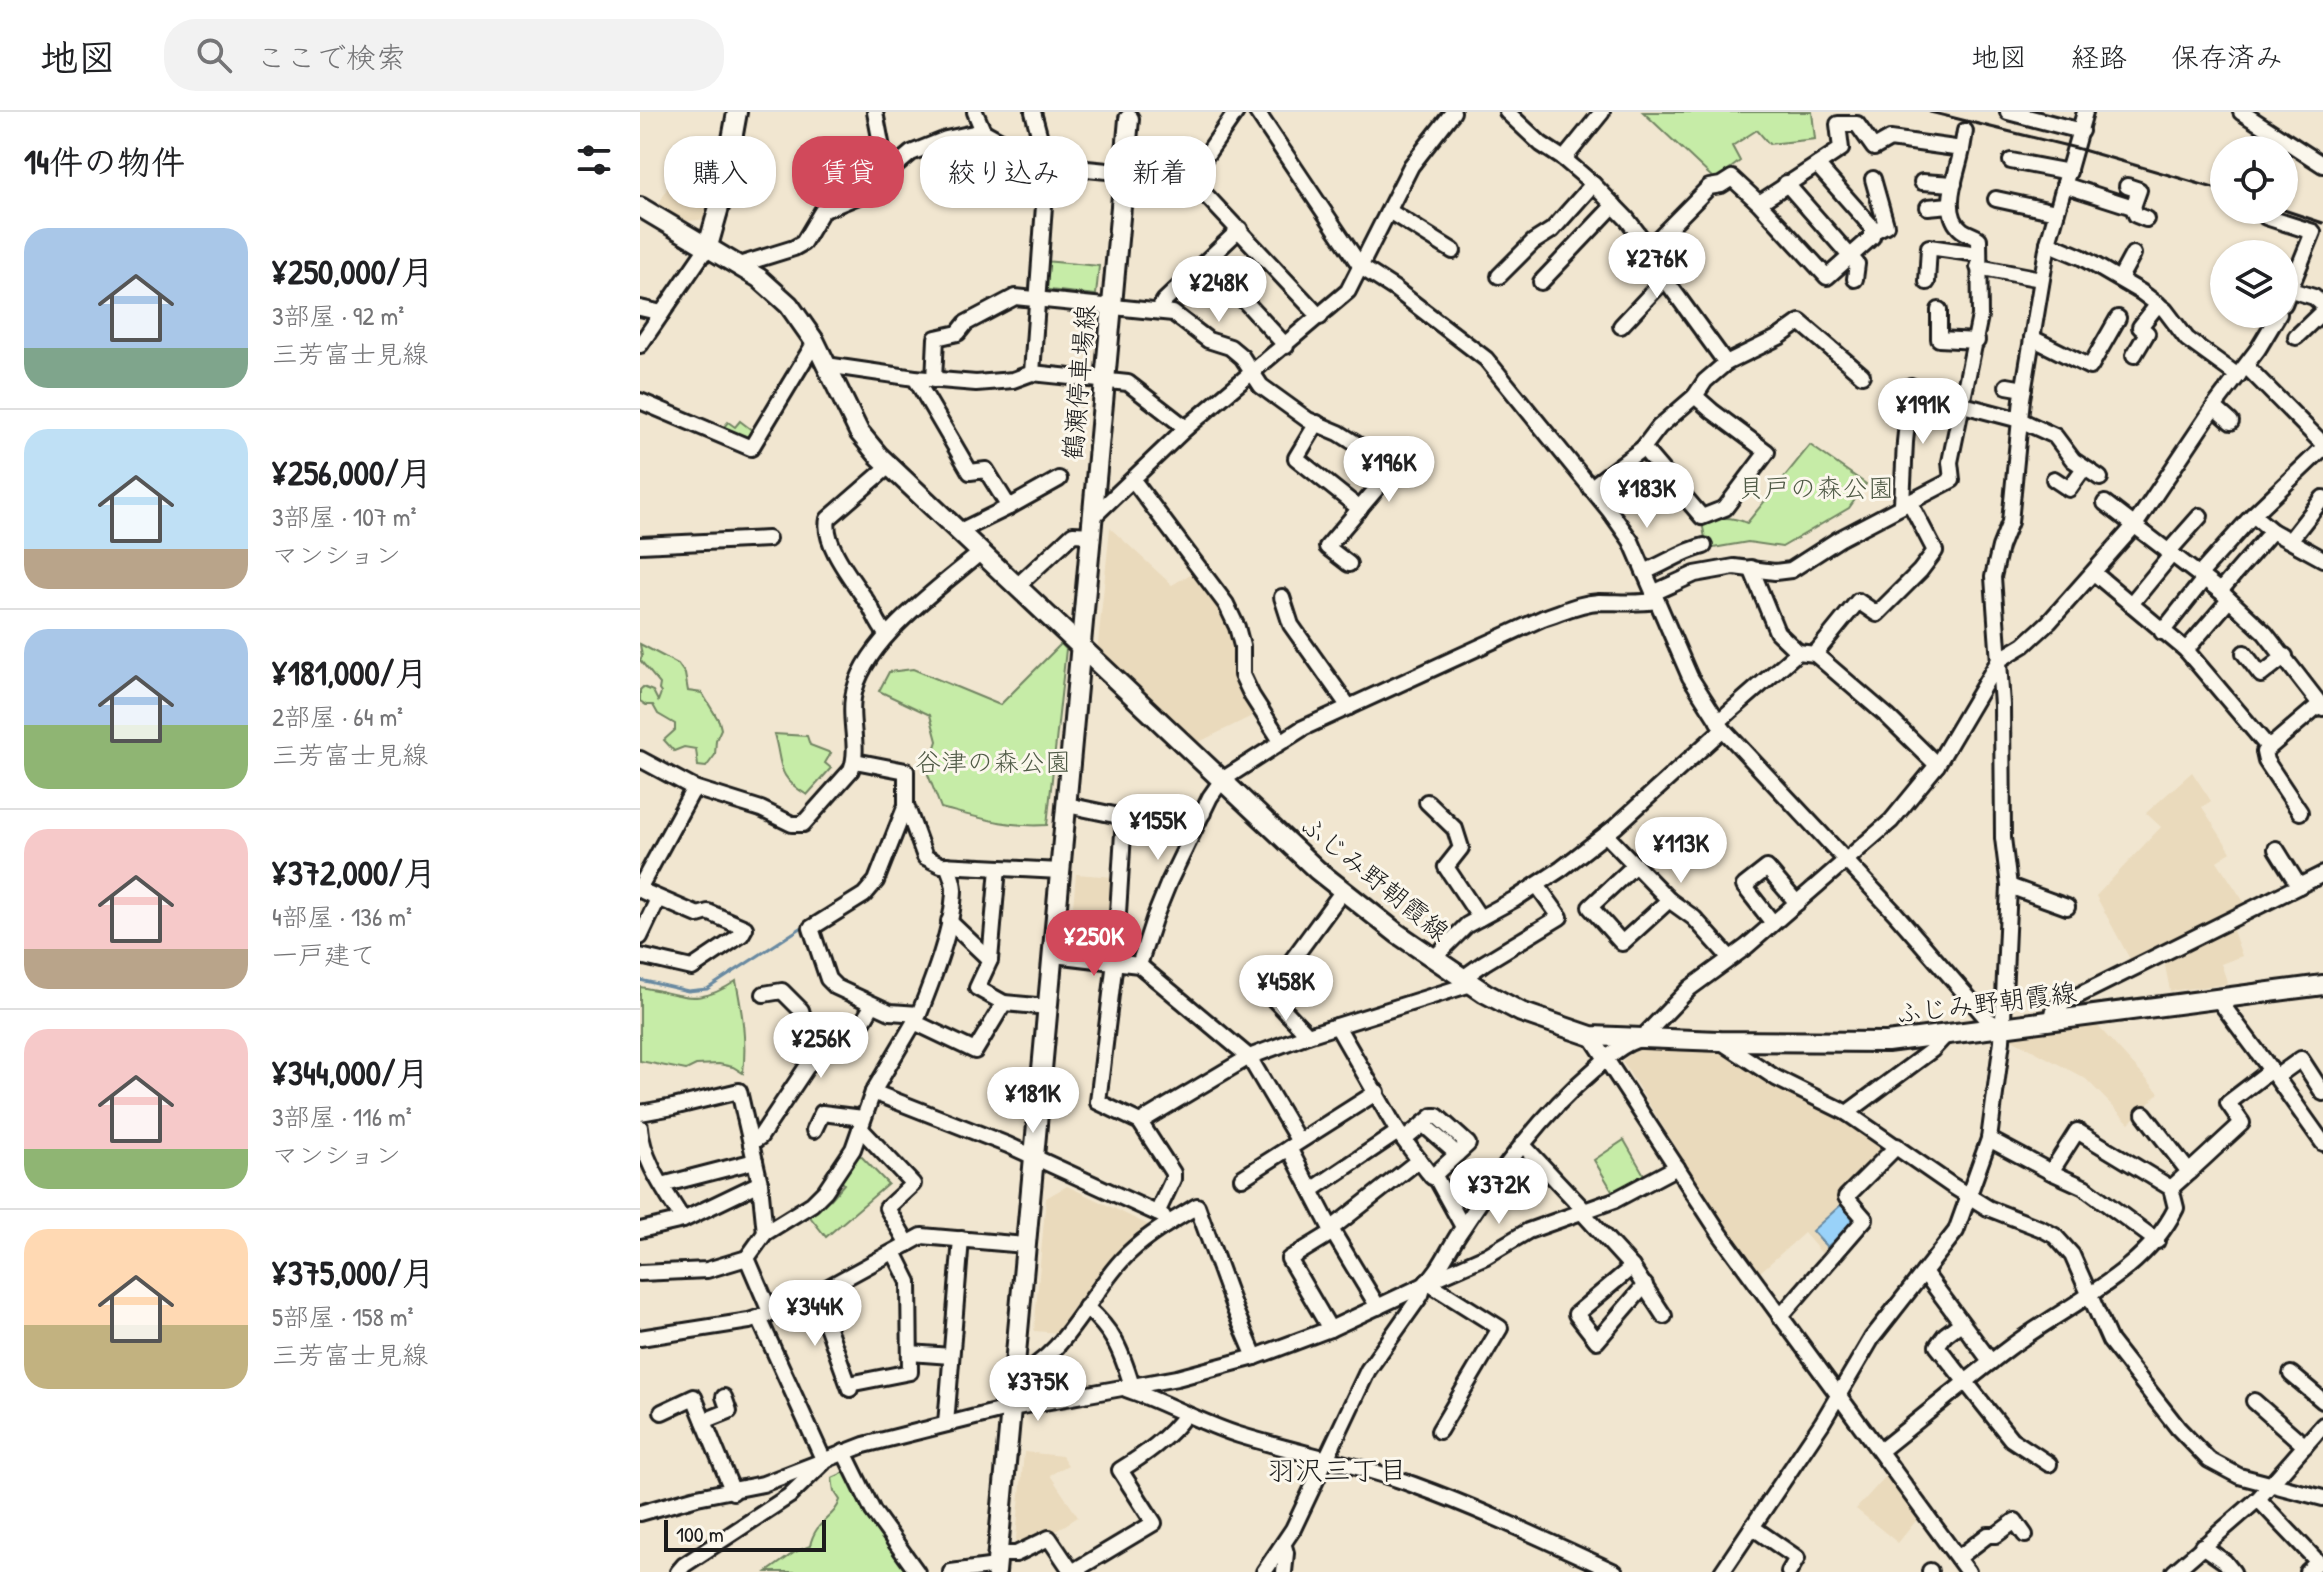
<!DOCTYPE html>
<html lang="ja">
<head>
<meta charset="utf-8">
<style>
	body { margin:0; font-family:"Patrick Hand","Klee One",sans-serif; background:#f2f2f2; color:#202124; height:100vh; display:flex; flex-direction:column; font-size:30px; white-space:nowrap }
	* { box-sizing:border-box; margin:0 }
	p { font-size:26px; color:#757577 }
	.icon { flex:none; width:44px; height:44px; fill:none; stroke:currentColor; stroke-width:2; stroke-linecap:round; stroke-linejoin:round }
	.map { position:relative; flex:1; overflow:hidden }
	.details { display:flex; flex-direction:column; background:#fff; width:640px }
	.details>* { flex:none }
	.hud { position:absolute; left:24px; top:24px; width:760px; height:72px; display:flex; gap:16px }
	.fabs { position:absolute; left:1570px; top:24px; display:grid; gap:16px }
	.fabs a { display:grid; place-items:center; width:88px; height:88px; border-radius:50%; background:#fff; box-shadow:0 2px 6px #0004; font-size:40px }
	.scale { position:absolute; left:24px; bottom:20px; width:162px; box-sizing:border-box; padding-left:8px; border:4px solid #1c1c1c; border-top:0; font-size:22px; line-height:28px; white-space:nowrap; color:#1c1c1c; -webkit-text-stroke:6px #fbf7ec; paint-order:stroke }
	.price { position:absolute; translate:-50% -68px; padding:0 18px; border-radius:28px; background:#fff; color:#222; font-size:26px; line-height:52px; filter:drop-shadow(0 2px 4px #0008) }
	.price::after { content:''; position:absolute; left:50%; top:48px; width:24px; height:18px; margin-left:-12px; background:inherit; clip-path:polygon(0 0,100% 0,50% 100%) }
	.price.current { background:#d1495b; color:#fff }
	ul { padding:0; list-style:none }
	li { display:flex; align-items:center; gap:24px; height:200px; padding:0 24px }
	li+li { border-top:2px solid #e0e0e0 }
	li span { display:grid; place-items:center; flex:none; width:224px; height:160px; border-radius:24px; color:#555 }
	li>.icon { margin-inline-start:auto }
	span .icon { width:96px; height:96px; fill:#fffc; stroke-width:1 }
	li b { font-size:34px }
	h2 { display:flex; justify-content:space-between; align-items:center; height:96px; padding:0 24px; font-size:34px }
	.chip { padding:0 28px; border-radius:32px; background:#fff; box-shadow:0 2px 6px #0004; font-size:28px; line-height:72px }
	.chip.current { background:#d1495b; color:#fff }
	header { display:flex; align-items:center; gap:48px; box-sizing:border-box; height:112px; padding:0 40px; background:#fff; border-bottom:2px solid #e0e0e0 }
	header strong { font-size:38px }
	nav { display:flex; gap:44px; margin-inline-start:auto; font-size:28px }
	.search { width:560px; height:72px; background:#f2f2f2; display:flex; align-items:center; gap:20px; box-sizing:border-box; padding:0 28px; border-radius:32px; color:#757577; font-size:30px }
	main { display:flex; flex:1; min-height:0 }
	.map>svg:first-child { display:block }
</style>
</head>
<body>
<header>
<strong>地図</strong>
<div class="search"><svg class="icon" aria-label="search" viewBox="0 0 24 24"><circle cx="10" cy="10" r="6"/><path d="M15 15l6 6"/></svg>ここで検索</div>
<nav><a>地図</a><a>経路</a><a>保存済み</a></nav>
</header>
<main>
<section class="details">
<h2>14件の物件<svg class="icon" aria-label="filters" viewBox="0 0 24 24"><path d="M4 7h16M4 17h16"/><circle cx="9" cy="7" r="2"/><circle cx="15" cy="17" r="2"/></svg></h2>
<ul>
<li><span style="background:linear-gradient(#a9c7e8 75%,#7fa58c 0)"><svg class="icon" aria-label="home" viewBox="0 0 24 24"><path d="M3 11l9-7 9 7M6 9v11h12V9"/></svg></span><div><b>¥250,000/月</b><p>3部屋 · 92 m²</p><p>三芳富士見線</p></div></li>
<li><span style="background:linear-gradient(#bfe0f5 75%,#b9a48a 0)"><svg class="icon" aria-label="home" viewBox="0 0 24 24"><path d="M3 11l9-7 9 7M6 9v11h12V9"/></svg></span><div><b>¥256,000/月</b><p>3部屋 · 107 m²</p><p>マンション</p></div></li>
<li><span style="background:linear-gradient(#a9c7e8 60%,#8fb573 0)"><svg class="icon" aria-label="home" viewBox="0 0 24 24"><path d="M3 11l9-7 9 7M6 9v11h12V9"/></svg></span><div><b>¥181,000/月</b><p>2部屋 · 64 m²</p><p>三芳富士見線</p></div></li>
<li><span style="background:linear-gradient(#f6c9c9 75%,#b9a48a 0)"><svg class="icon" aria-label="home" viewBox="0 0 24 24"><path d="M3 11l9-7 9 7M6 9v11h12V9"/></svg></span><div><b>¥372,000/月</b><p>4部屋 · 136 m²</p><p>一戸建て</p></div></li>
<li><span style="background:linear-gradient(#f6c9c9 75%,#8fb573 0)"><svg class="icon" aria-label="home" viewBox="0 0 24 24"><path d="M3 11l9-7 9 7M6 9v11h12V9"/></svg></span><div><b>¥344,000/月</b><p>3部屋 · 116 m²</p><p>マンション</p></div></li>
<li><span style="background:linear-gradient(#ffd9b3 60%,#c2b280 0)"><svg class="icon" aria-label="home" viewBox="0 0 24 24"><path d="M3 11l9-7 9 7M6 9v11h12V9"/></svg></span><div><b>¥375,000/月</b><p>5部屋 · 158 m²</p><p>三芳富士見線</p></div></li>
</ul>
</section>
<div class="map">
<svg width="1683" height="1460" viewBox="0 0 1683 1460">
	<rect width="100%" height="100%" fill="#f1e6d0"/>
	<filter id="ink" filterUnits="userSpaceOnUse"><feTurbulence type="fractalNoise" baseFrequency=".0125" numOctaves="2"/><feDisplacementMap in="SourceGraphic" scale="16" xChannelSelector="R" yChannelSelector="G"/><feConvolveMatrix kernelMatrix="1 2 1 2 8 2 1 2 1" color-interpolation-filters="sRGB"/></filter>
	<g filter="url(#ink)">
		<!-- built -->
		<g fill="#eadabc">
			<path d="M45 38 78 50 67 107 48 109 45 114 17 97Z"/>
			<path d="M470 416 532 473 557 458 586 504 594 533V563L614 603 557 631 457 541Z"/>
			<path d="M1552 660 1571 689 1562 695 1591 740 1577 749 1606 793 1492 851 1456 784 1521 715 1506 701Z"/>
			<path d="M436 762 475 765 468 840 464 843 429 840Z"/>
			<path d="M1591 813 1602 844 1581 852 1588 872 1530 879 1524 848Z"/>
			<path d="M1455 911 1519 981 1489 1011 1446 967 1368 925 1372 920Z"/>
			<path d="M1002 933 1082 935 1253 1033 1202 1086 1220 1105 1185 1145 1164 1121 1118 1162 1100 1138 982 949Z"/>
			<path d="M427 1074 517 1117 420 1221 394 1219 406 1086Z"/>
			<path d="M384 1340 422 1344 428 1353 410 1363 438 1405 411 1422 375 1437Z"/>
			<path d="M1247 1363 1279 1405 1258 1431 1216 1397Z"/>
		</g>
		<!-- green -->
		<g fill="#c6eca7" stroke="#718462" stroke-width="2">
			<path d="M1003 0H1172L1175 27 1129 32 1117 18 1092 34 1100 49 1075 68Z"/>
			<path d="M404 149 459 154 456 183 400 177Z"/>
			<path d="M100 309 113 319 107 328 83 316 88 310 95 315Z"/>
			<path d="M1170 333 1226 372 1209 396 1142 435 1108 430 1067 437 1062 410C1078 405 1091 404 1107 411Z"/>
			<path d="M0 532 38 552 45 562 48 579 62 581 79 609 81 617 76 628 75 643 66 655 58 654 56 637 44 635 34 639 24 628 35 618V612L18 602 13 593H6L0 589V578L3 575 13 579 18 589 21 581 19 578 20 572 0 548 2 544Z"/>
			<path d="M421 532 426 537 407 713C371 716 336 705 301 696L287 660 297 629 290 603 239 579 249 560 273 557 360 593Z"/>
			<path d="M134 622 167 624 170 633 191 641 185 651 191 656 167 683C135 664 143 652 134 622Z"/>
			<path d="M96 869C102 899 107 929 103 961L93 955 79 952 56 953 46 958 0 949V875C43 882 56 896 96 869Z"/>
			<path d="M984 1028 1007 1068 976 1085 954 1048Z"/>
			<path d="M215 1038 248 1072 186 1125 167 1101 189 1084 191 1087 204 1072 198 1065Z"/>
			<path d="M203 1361H211L270 1460H127L155 1440 170 1434C175 1408 195 1406 200 1388L194 1379 192 1366Z"/>
		</g>
		<!-- water -->
		<path fill="#99d2f9" stroke="#6789a1" stroke-width="2" d="M1202 1092 1217 1108 1187 1135 1172 1119Z"/>
		<g fill="none" stroke-linecap="round" stroke-linejoin="round">
			<!-- stream -->
			<g stroke="#6789a1" stroke-width="3">
				<path d="M200 790 213 781"/>
				<path d="M0 868 48 879 67 877 167 812"/>
			</g>
			<!-- minor casing -->
			<g stroke="#1c1c1c" stroke-width="20">
				<g id="minor">
					<path d="M235 0 247 62"/>
					<path d="M335 0 343 19"/>
					<path d="M617 0 721 155 755 177 846 247 969 398 991 429 1050 565 1083 617 1255 801 1348 908 1361 916"/>
					<path d="M867 0 901 32 924 47 953 72 987 107 1009 136 1022 163 1086 251 1065 269 1055 284 1019 315 1003 336 950 376"/>
					<path d="M1368 0 1441 19"/>
					<path d="M1601 0 1683 53"/>
					<path d="M1322 37 1325 19"/>
					<path d="M924 47 962 0"/>
					<path d="M1371 49 1429 60"/>
					<path d="M547 63 680 205"/>
					<path d="M1282 70 1314 72"/>
					<path d="M1146 71 1217 152 1215 167"/>
					<path d="M1424 73 1493 95 1499 78 1487 74"/>
					<path d="M1356 87 1416 100"/>
					<path d="M1288 95 1310 93"/>
					<path d="M1493 95 1496 103 1506 107"/>
					<path d="M749 99 813 139"/>
					<path d="M1626 105 1673 120 1644 192"/>
					<path d="M1232 120 1246 113 1233 67"/>
					<path d="M1408 131 1441 145 1501 180 1525 198 1547 227 1598 264"/>
					<path d="M1009 136 1069 75 1081 73 1092 66 1119 91 1187 165 1232 125V115L1177 53 1119 91"/>
					<path d="M99 153 154 136 163 131 182 99 221 83 271 41 306 27 343 19 370 34 376 50 538 66 554 61 596 0"/>
					<path d="M1338 155 1401 167"/>
					<path d="M859 164 893 130 912 118 953 72"/>
					<path d="M1480 166 1493 142"/>
					<path d="M901 170 974 93"/>
					<path d="M1287 170 1289 135 1338 142"/>
					<path d="M1651 178 1674 185 1683 193"/>
					<path d="M601 185 646 234"/>
					<path d="M0 196 22 201"/>
					<path d="M519 198 524 189 600 117"/>
					<path d="M1299 198V227L1337 229"/>
					<path d="M981 214 1025 167"/>
					<path d="M1656 225 1683 199"/>
					<path d="M1392 226 1450 255 1478 206"/>
					<path d="M0 233 68 134"/>
					<path d="M1494 243 1507 221 1500 215 1518 192"/>
					<path d="M1086 251 1139 225 1160 210 1222 263"/>
					<path d="M186 253 275 266 336 271 373 268 392 261 488 271 546 316"/>
					<path d="M1606 254 1683 332"/>
					<path d="M392 261 407 52 393 0"/>
					<path d="M275 266 330 360 346 358 369 395 318 420"/>
					<path d="M294 268 296 226 318 221 326 211 375 185 533 201 568 228 590 235 602 245 621 274 668 308 699 321 726 338 749 362 687 435 709 452"/>
					<path d="M1367 274 1384 277"/>
					<path d="M0 289 111 336 175 230"/>
					<path d="M1323 293 1380 308 1415 324 1433 348 1460 366"/>
					<path d="M1574 295 1591 310"/>
					<path d="M677 311 656 346 720 397"/>
					<path d="M1003 336 1062 405 1085 396 1127 340 1072 299 1055 284"/>
					<path d="M1414 367 1429 377 1444 356"/>
					<path d="M493 368 586 492 597 515 602 534V563L612 584 641 629"/>
					<path d="M1465 391 1580 479 1625 521 1683 596"/>
					<path d="M1262 392 1265 330 1271 274"/>
					<path d="M369 395 419 367"/>
					<path d="M1613 403 1632 419 1683 447"/>
					<path d="M453 405 546 316 708 179 771 54 813 0"/>
					<path d="M1651 427 1683 386"/>
					<path d="M0 433 128 427"/>
					<path d="M1529 439 1560 404"/>
					<path d="M1111 456 1137 520 1158 540"/>
					<path d="M1004 460C1025 452 1042 439 1064 434"/>
					<path d="M1454 461 1546 538 1628 635"/>
					<path d="M1560 462 1613 403 1683 336"/>
					<path d="M376 475 433 422 452 423"/>
					<path d="M1580 479 1632 419"/>
					<path d="M1013 481 1055 462 1094 455 1135 460 1151 458 1199 427 1312 368 1310 350 1340 204 1339 127C1334 123 1327 122 1322 118 1299 100 1318 60 1322 37L1250 27 1234 36 1217 12H1198L1201 37 1177 53"/>
					<path d="M642 485 651 513 709 595"/>
					<path d="M1491 492 1532 442"/>
					<path d="M1522 520 1564 467"/>
					<path d="M247 523C239 514 236 506 231 496 218 474 182 434 188 407L249 354"/>
					<path d="M1546 538 1589 488"/>
					<path d="M1604 541 1621 563 1645 544"/>
					<path d="M1175 542 1218 489 1237 502 1280 459 1295 439 1269 389"/>
					<path d="M1078 610 1158 540 1175 542 1247 604 1297 653"/>
					<path d="M0 647 54 676 121 697 152 712H163L211 658C220 637 209 610 213 586 221 530 299 476 340 441"/>
					<path d="M215 649 266 659V693L285 745 301 753 420 759"/>
					<path d="M787 690 815 717 821 736 806 755 840 806"/>
					<path d="M266 693 236 769 224 783 171 816 188 867 196 875 250 900 279 902"/>
					<path d="M427 693 484 705 524 699 563 701"/>
					<path d="M1660 700 1626 649 1624 640 1680 592"/>
					<path d="M484 705 475 849 458 990 500 1010 533 1061V1067L517 1101"/>
					<path d="M966 723 1029 788 1054 806 1090 846"/>
					<path d="M1636 737 1659 774"/>
					<path d="M995 753 950 795 982 831 1029 788"/>
					<path d="M358 756 350 848 337 876 364 891 408 895"/>
					<path d="M1369 774 1427 795"/>
					<path d="M0 775 54 676"/>
					<path d="M0 778 58 803 68 800 105 816 101 823 52 856 0 844"/>
					<path d="M309 809 350 848"/>
					<path d="M1133 811 1104 774 1127 756 1157 791"/>
					<path d="M0 825 18 787"/>
					<path d="M414 843 499 853 609 945 658 1028"/>
					<path d="M793 847 827 813 875 787 921 757 975 715 1083 617"/>
					<path d="M499 853 514 807 529 770 570 685 582 668 663 616 903 506C922 500 939 491 959 490 978 490 997 492 1016 489"/>
					<path d="M823 866 844 851 920 805 897 773"/>
					<path d="M124 882 142 879 161 898 174 944"/>
					<path d="M274 910 335 939 364 891"/>
					<path d="M1411 910 1414 898 1425 890 1683 762"/>
					<path d="M697 914 758 1020 788 1060 792 1065 828 1032 797 1004H793L764 1028"/>
					<path d="M668 923 628 881 702 780"/>
					<path d="M951 924 1081 1123 1328 1460"/>
					<path d="M1080 929 1136 966 1207 1001 1311 1073 1348 1096 1402 1117 1415 1124 1432 1143 1470 1229 1538 1316 1569 1348 1599 1364 1683 1386"/>
					<path d="M1631 958 1683 1031"/>
					<path d="M1636 965 1661 947 1683 981"/>
					<path d="M233 980 368 1033 523 1104"/>
					<path d="M737 980 649 1036 691 1117 738 1195"/>
					<path d="M0 1001 33 995 99 979 120 1071 125 1121"/>
					<path d="M1207 1001 1292 938 1304 925"/>
					<path d="M1504 1002 1549 1060 1531 1076"/>
					<path d="M500 1010 609 945 668 923 831 872"/>
					<path d="M783 1012 817 1042"/>
					<path d="M0 1015C2 1048 26 1080 43 1108"/>
					<path d="M220 1016 273 1072 247 1096 268 1132"/>
					<path d="M174 1018 182 1001 223 1006"/>
					<path d="M111 1031 120 1025 174 944 203 912 219 916 232 894"/>
					<path d="M882 1032 944 1098"/>
					<path d="M1411 1060 1444 1075 1517 1129"/>
					<path d="M1549 1060 1602 1011 1588 991 1631 958 1578 887"/>
					<path d="M795 1064 823 1115"/>
					<path d="M602 1066 649 1036"/>
					<path d="M22 1073 115 1049"/>
					<path d="M672 1078 758 1020"/>
					<path d="M941 1099 992 1155 1024 1204"/>
					<path d="M691 1117 779 1048"/>
					<path d="M0 1118 43 1108 120 1071"/>
					<path d="M992 1155 936 1202 957 1229 1005 1173"/>
					<path d="M1284 1160 1351 1250"/>
					<path d="M0 1161 67 1158 107 1146"/>
					<path d="M787 1170 846 1144 888 1119 975 1088 1037 1055"/>
					<path d="M787 1170 860 1216 799 1319"/>
					<path d="M176 1183 210 1277"/>
					<path d="M446 1195C474 1220 481 1238 492 1274"/>
					<path d="M131 1202 107 1146 125 1121 172 1092 185 1079 213 1037 233 980 279 902C293 867 313 816 314 778 314 769 310 761 307 753"/>
					<path d="M1140 1205 1225 1107 1206 1085 1257 1034"/>
					<path d="M119 1206 184 1349"/>
					<path d="M1321 1211 1305 1223 1297 1234 1371 1327 1409 1352"/>
					<path d="M690 1217 649 1147 693 1120"/>
					<path d="M0 1226 109 1209 154 1194 282 1124 385 1133"/>
					<path d="M270 1241 311 1244"/>
					<path d="M1651 1262 1683 1289"/>
					<path d="M374 1265C424 1246 447 1186 482 1148 503 1125 531 1110 557 1094L595 1198 615 1245"/>
					<path d="M209 1272 270 1260 269 1170 254 1140"/>
					<path d="M486 1277C525 1290 560 1311 599 1323 657 1341 717 1352 774 1373 843 1398 909 1430 975 1460"/>
					<path d="M1614 1289 1665 1334"/>
					<path d="M22 1300 54 1285 93 1380"/>
					<path d="M64 1309 89 1299 84 1285"/>
					<path d="M306 1312 321 1127"/>
					<path d="M1240 1339C1283 1305 1325 1269 1369 1236 1427 1192 1503 1163 1536 1096L1531 1076 1437 1019 1411 1060 1349 1027"/>
					<path d="M204 1340 233 1399 277 1460"/>
					<path d="M1618 1387 1678 1450 1667 1460"/>
					<path d="M0 1401 57 1385 123 1372 224 1333 371 1296 537 1266 615 1245 690 1217 784 1173C801 1158 809 1135 822 1117 860 1059 902 1002 955 957 968 945 983 931 1001 927L1050 876 1106 835 1251 709 1297 653 1359 548 1384 533 1409 510 1495 413 1574 295 1618 237 1639 202"/>
					<path d="M1112 1415 1157 1446 1149 1460"/>
					<path d="M644 1434 646 1441 644 1460"/>
					<path d="M1562 1434 1585 1450 1593 1460"/>
					<path d="M357 1442H376L409 1426 432 1460"/>
					<path d="M1318 1446 1348 1423H1356L1375 1409 1385 1423"/>
					<path d="M38 1460 44 1453 149 1384 184 1350"/>
					<path d="M311 1460 356 1454"/>
					<path d="M432 1460 514 1411 480 1358C504 1343 529 1326 545 1303"/>
					<path d="M624 1460 653 1417 728 1258 781 1183 784 1173"/>
					<path d="M1082 1460 1182 1311 1232 1226 1316 1119 1349 1027 1362 929 1369 774 1363 726 1362 593 1353 465 1360 435 1370 410 1382 287 1408 131 1445 0"/>
					<path d="M1290 1460V1459"/>
					<path d="M1534 1460 1618 1387 1683 1313"/>
				</g>
			</g>
			<!-- major casing -->
			<g stroke="#1c1c1c" stroke-width="24">
				<g id="major">
					<path d="M0 95 119 166 149 193 175 230 219 320 238 343 677 758 758 822 845 881 881 900 951 924 1080 929 1247 930 1683 873"/>
					<path d="M68 134 81 88 97 0"/>
					<path d="M356 1460 489 7"/>
				</g>
			</g>
			<!-- minor -->
			<use href="#minor" stroke="#fbf7ec" stroke-width="14"/>
			<!-- major -->
			<use href="#major" stroke="#fbf7ec" stroke-width="18"/>
			<!-- rail -->
			<g stroke="#1c1c1c" stroke-width="3">
				<path d="M1290 0 1436 36 1584 79"/>
				<path d="M1644 98 1683 111"/>
			</g>
		</g>
	</g>
	<g text-anchor="middle" stroke-width="6" stroke-linejoin="round" paint-order="stroke">
		<!-- street labels -->
		<g font-size="26" fill="#1c1c1c" stroke="#fbf7ec">
			<text transform="translate(439 270) rotate(-85)" y="9">鶴瀬停車場線</text>
			<text transform="translate(735 766) rotate(39)" y="9">ふじみ野朝霞線</text>
			<text transform="translate(1346 891) rotate(-7)" y="9">ふじみ野朝霞線</text>
		</g>
		<!-- park labels -->
		<g font-size="26" fill="#4f5a46" stroke="#fbf7ec">
			<text x="1176" y="385">貝戸の森公園</text>
			<text x="353" y="659">谷津の森公園</text>
		</g>
		<!-- neighbourhood labels -->
		<g font-size="28" fill="#1c1c1c" stroke="#fbf7ec">
			<text x="697" y="1368">羽沢三丁目</text>
		</g>
	</g>
</svg>
<div class="fabs">
<a><svg class="icon" aria-label="locate" viewBox="0 0 24 24"><circle cx="12" cy="12" r="6"/><path d="M12 2v4M12 18v4M2 12h4M18 12h4"/></svg></a>
<a><svg class="icon" aria-label="layers" viewBox="0 0 24 24"><path d="M12 4l9 5-9 5-9-5zM3 14l9 5 9-5"/></svg></a>
</div>
<div class="scale">100 m</div>
<b class="price" style="left:1017px;top:188px">¥276K</b>
<b class="price" style="left:579px;top:212px">¥248K</b>
<b class="price" style="left:1283px;top:334px">¥191K</b>
<b class="price" style="left:749px;top:392px">¥196K</b>
<b class="price" style="left:1007px;top:418px">¥183K</b>
<b class="price" style="left:518px;top:750px">¥155K</b>
<b class="price" style="left:1041px;top:773px">¥113K</b>
<b class="price current" style="left:454px;top:866px">¥250K</b>
<b class="price" style="left:646px;top:911px">¥458K</b>
<b class="price" style="left:181px;top:968px">¥256K</b>
<b class="price" style="left:393px;top:1023px">¥181K</b>
<b class="price" style="left:859px;top:1114px">¥372K</b>
<b class="price" style="left:175px;top:1236px">¥344K</b>
<b class="price" style="left:398px;top:1311px">¥375K</b>
<div class="hud">
<a class="chip">購入</a>
<a class="chip current">賃貸</a>
<a class="chip">絞り込み</a>
<a class="chip">新着</a>
</div>
</div>
</main>
</body>
</html>
